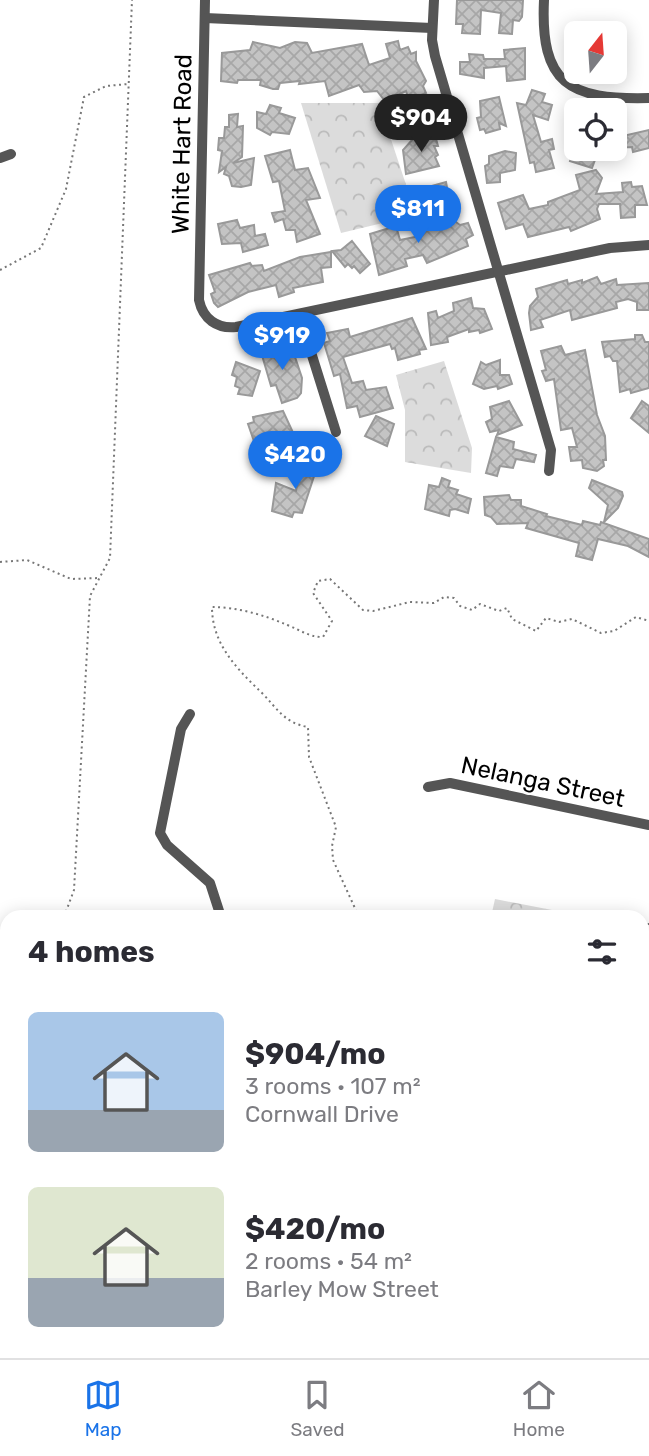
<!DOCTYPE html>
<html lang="en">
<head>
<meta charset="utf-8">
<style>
	body { margin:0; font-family:Rubik,sans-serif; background:#f7f7f7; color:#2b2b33; height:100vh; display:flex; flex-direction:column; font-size:26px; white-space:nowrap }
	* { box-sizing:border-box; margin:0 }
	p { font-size:23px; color:#7c7c81 }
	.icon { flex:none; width:38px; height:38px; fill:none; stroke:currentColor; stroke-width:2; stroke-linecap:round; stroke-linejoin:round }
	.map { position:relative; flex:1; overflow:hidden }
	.drawer { position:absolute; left:0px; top:910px; width:649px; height:448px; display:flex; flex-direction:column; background:#fff; border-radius:21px 21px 0 0; box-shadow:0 4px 18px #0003 }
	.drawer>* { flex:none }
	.needle { width:46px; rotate:17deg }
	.buttons { position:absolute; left:564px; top:21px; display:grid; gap:14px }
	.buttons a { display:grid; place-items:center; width:63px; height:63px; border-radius:10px; background:#fff; box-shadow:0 4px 18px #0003; font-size:35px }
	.price { position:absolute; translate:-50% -60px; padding:0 16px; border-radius:24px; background:#1a73e8; color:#fff; font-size:23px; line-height:46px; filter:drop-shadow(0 2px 4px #0008) }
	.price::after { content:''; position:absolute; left:50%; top:42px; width:21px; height:16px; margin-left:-10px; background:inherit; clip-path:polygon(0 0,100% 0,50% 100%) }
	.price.current { background:#222; color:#fff }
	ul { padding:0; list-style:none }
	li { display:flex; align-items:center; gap:21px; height:175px; padding:0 28px }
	li span { display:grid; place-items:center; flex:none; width:196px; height:140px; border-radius:10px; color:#555 }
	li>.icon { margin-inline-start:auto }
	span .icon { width:84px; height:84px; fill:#fffc; stroke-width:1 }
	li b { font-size:30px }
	h2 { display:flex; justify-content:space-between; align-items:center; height:84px; padding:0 28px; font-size:30px }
	.tabs { display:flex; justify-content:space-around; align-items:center; height:98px; border-top:2px solid #e1e1e2; background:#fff; font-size:19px; color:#7c7c81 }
	.tabs a { display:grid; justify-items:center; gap:4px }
	.tabs .current { color:#1a73e8 }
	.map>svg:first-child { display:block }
</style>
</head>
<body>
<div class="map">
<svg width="649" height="1358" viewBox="0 0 649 1358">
	<defs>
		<pattern id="park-crowns" width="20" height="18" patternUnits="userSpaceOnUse" patternTransform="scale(1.75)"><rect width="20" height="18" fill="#dcdcdc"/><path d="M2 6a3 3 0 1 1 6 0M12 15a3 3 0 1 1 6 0" fill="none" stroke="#bbb"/></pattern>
		<pattern id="building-cross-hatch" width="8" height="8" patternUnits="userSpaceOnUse" patternTransform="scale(1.75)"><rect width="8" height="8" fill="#c4c4c4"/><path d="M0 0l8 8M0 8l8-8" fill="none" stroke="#a7a7a7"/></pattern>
	</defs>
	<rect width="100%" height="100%" fill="#fff"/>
	<!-- park -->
	<g fill="url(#park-crowns)">
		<path d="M301 103H379L416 215 341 233Z"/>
		<path d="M444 361 472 448 471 473 405 462V410L396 375Z"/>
		<path d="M495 899 583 916 585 917H491Z"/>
	</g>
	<!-- building -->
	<g fill="url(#building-cross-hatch)" stroke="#999" stroke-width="2">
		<path d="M457 0H523L522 17 519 21 513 20 512 34 499 33 501 13 481 10 480 34 462 33 463 24H456Z"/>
		<path d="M398 41 400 50 408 47 411 54 416 52V61L426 81 423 86 426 93 409 100 406 91 385 101 377 91 364 92 359 85 329 96 325 81 299 84 300 81 280 83 278 89H273L260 85 261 80H238L237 83 221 81 222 53 250 50 253 42 280 48 295 42 307 43 312 53 362 44 369 65 390 58 386 44Z"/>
		<path d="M525 48V79L507 81 506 66 484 68V78L460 74V62H470L469 54 483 55 484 59H505L504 50Z"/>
		<path d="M532 90 545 94 542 102 552 105 548 120 533 115 541 142 552 139 554 149 549 150 554 168 536 172 534 162 530 163 517 103 526 105Z"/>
		<path d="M499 97 506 126 499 123 500 129 486 133 484 129 480 130 477 118 481 117 480 101Z"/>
		<path d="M270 105 281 108 279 113 295 118 289 134 272 132 270 135 257 128V112L266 114Z"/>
		<path d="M238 114 237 127 243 126 242 157 233 163 254 158 251 185 241 187 232 186 229 176 224 174 226 167 219 172 222 151 218 150 219 138H224L225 127H229V115Z"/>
		<path d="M649 130V148L633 152 632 147 614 148V138Z"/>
		<path d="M435 135 438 146H434L438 155 435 157 439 166 406 174 403 150 413 139Z"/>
		<path d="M574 149H599L592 168 570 161Z"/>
		<path d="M290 150 295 170 308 168 320 198 306 200 320 234 297 242 295 230H286L283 219 275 222 272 213 285 211 279 181 273 182 265 156Z"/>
		<path d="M505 151 516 153 515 170 500 173V182L487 183 485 166 489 164V156Z"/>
		<path d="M596 170 602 178 596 194 623 192 622 183 631 182 632 187 642 186 647 205H635V217L621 218 620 204H599L597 209 600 219 571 231 569 227 528 237 523 224 506 229 498 203 523 195 529 209 548 205V202L580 190 576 175Z"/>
		<path d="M446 182 448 193H453L454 201 426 210 421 189Z"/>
		<path d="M449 217 460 225 468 223 473 235 466 239 468 246 427 263 423 255 405 259 407 266 379 275 370 234 396 226 400 240 420 236 419 231 436 227Z"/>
		<path d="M237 220 240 228 254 225 255 236 265 234 268 245 243 252 241 243 222 244 218 224Z"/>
		<path d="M352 241 370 264 360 273 354 266 352 268 348 264 345 267 332 251 341 250Z"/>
		<path d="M331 252V267L321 268 323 282 293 288 294 292 279 297 276 285 248 292 218 307 214 303 211 294 215 292 209 275 250 263 252 266 262 265 264 271 300 257Z"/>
		<path d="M597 277 601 284 616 279 617 285 649 283V310H637V302L628 299 616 302 617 308 572 320 570 310 540 320 543 327 531 330 529 313 530 306 538 297 536 289 567 280 568 284 582 280V283Z"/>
		<path d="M471 298 473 308 484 309 492 329 480 333 479 330 469 332V329L447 337 448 342 431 345 428 313 436 311 438 318 454 311 453 303Z"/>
		<path d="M412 318 426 349 419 350 420 354 398 360 395 348 392 349 390 344 343 357 352 383 363 381 366 390 386 387 393 408 360 417 357 406 347 408 340 374 334 376 324 343 330 341 327 333 348 329 350 337Z"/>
		<path d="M635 335H642L645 342H649V388L631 393 630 389 620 392 617 361H613L610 356 605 357 602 342 635 339Z"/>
		<path d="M272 341 276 354H294L302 378 301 393 297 398 282 403 276 385 271 386 259 345Z"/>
		<path d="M561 346 565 355 585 350 597 415 605 436 606 460H603L604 466 597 471 583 468 582 460 571 461 569 447H577L572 428 561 430 554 379 546 381 542 371 546 370 541 351Z"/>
		<path d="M500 360V375H509L512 384 498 389 497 386 484 389 473 384 481 362 486 365Z"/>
		<path d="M236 362 260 371 252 396 238 394 240 388 235 386 237 377 232 375Z"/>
		<path d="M509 401 522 425 497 435 499 430 490 432 486 422 492 419 490 407Z"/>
		<path d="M642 401 649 406V433L631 418Z"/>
		<path d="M283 411 296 439 294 446 258 453 248 424 254 422 253 417Z"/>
		<path d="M376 416 394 424 387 446 365 436Z"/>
		<path d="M496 437 514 442 513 449 536 455 534 462 516 459 513 468 500 466 497 476 486 473Z"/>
		<path d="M303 457 318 464 302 513 294 512 292 517 272 511 276 483 296 491Z"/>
		<path d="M442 478 450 481 448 487 458 490 456 494 471 499 468 513 455 509 450 510 449 516 425 509 429 485 439 487Z"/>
		<path d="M592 480 622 492 623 496 618 508 604 522 608 505 589 488Z"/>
		<path d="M509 495 511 500H521V506L547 514 546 516 582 525 583 521 600 525 601 522 649 539V557L628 546 598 539 592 560 576 556 579 543 526 528 528 523 497 524 491 517 485 515 484 497Z"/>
	</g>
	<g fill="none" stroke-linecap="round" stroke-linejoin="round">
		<!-- path -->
		<g stroke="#777" stroke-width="2" stroke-dasharray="2 3.5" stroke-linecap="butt">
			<path d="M0 270 41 248 66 189 84 97 106 86 128 84"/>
			<path d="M0 562 27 560 71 579 100 578"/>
			<path d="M64 917 74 890 90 596 110 558 132 0"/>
			<path d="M359 917 333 860 332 846 336 827 309 757 308 727C284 723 277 708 261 692 237 669 212 644 212 607 236 607 265 615 287 625 301 630 308 637 323 637L332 621 313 593 318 581 330 579 363 610 373 611 410 602 434 603 444 597 454 598 460 606 472 610 480 604 499 611 507 608 512 619 536 631 546 618 559 622 572 619 601 633 614 631 636 617 649 621"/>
			<path d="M590 917H596"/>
			<path d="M642 924H649"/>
			<path d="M0 1118 7 1082"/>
			<path d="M0 1231 7 1238"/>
			<path d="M69 1351V1358"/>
			<path d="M154 1351 166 1358"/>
			<path d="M305 1351H321"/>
			<path d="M373 1351 380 1358"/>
			<path d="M467 1358 476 1351"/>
		</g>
		<!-- lane -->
		<path stroke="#555" stroke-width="5" d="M119 917V915"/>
		<!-- street -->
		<g stroke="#555" stroke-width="10">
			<path d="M205 0 199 300C203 319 217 329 236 327L610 248 649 245"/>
			<path d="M434 0 432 40 435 56 551 450 549 471"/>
			<path d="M544 0C540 84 569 100 649 98"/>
			<path d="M205 18 432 28"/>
			<path d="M0 158 11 154"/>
			<path d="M299 314 336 432"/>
			<path d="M190 714 181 729 160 833 167 845 210 883 221 917"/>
			<path d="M428 787 450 783 649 825"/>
			<path d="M642 1320 649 1322"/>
			<path d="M626 1358 629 1351"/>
		</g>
	</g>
	<g text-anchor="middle" stroke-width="5" stroke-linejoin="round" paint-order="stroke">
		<!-- street labels -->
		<g font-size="24" fill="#000" stroke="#fff">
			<text transform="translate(182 144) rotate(-89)" y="8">White Hart Road</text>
			<text transform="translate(543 782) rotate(12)" y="8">Nelanga Street</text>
		</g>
	</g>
</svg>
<div class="buttons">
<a><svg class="needle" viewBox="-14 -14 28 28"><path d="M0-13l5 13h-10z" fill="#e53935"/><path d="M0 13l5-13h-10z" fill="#7c7c81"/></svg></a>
<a><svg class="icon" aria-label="locate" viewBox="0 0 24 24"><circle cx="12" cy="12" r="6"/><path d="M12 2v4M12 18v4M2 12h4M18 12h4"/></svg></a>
</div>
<b class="price current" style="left:421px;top:154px">$904</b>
<b class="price" style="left:418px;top:245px">$811</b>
<b class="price" style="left:282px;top:372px">$919</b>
<b class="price" style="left:295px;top:491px">$420</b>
<section class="drawer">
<h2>4 homes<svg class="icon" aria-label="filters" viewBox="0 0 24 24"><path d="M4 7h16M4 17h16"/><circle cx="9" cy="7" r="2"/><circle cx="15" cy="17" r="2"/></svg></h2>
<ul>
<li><span style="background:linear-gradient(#a9c7e8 70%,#9aa5b1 0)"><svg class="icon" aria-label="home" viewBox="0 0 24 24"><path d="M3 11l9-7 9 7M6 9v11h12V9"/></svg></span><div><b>$904/mo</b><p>3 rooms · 107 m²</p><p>Cornwall Drive</p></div></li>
<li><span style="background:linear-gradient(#dfe7d0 65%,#9aa5b1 0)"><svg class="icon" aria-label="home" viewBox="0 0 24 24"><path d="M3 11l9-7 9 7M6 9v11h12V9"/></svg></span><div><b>$420/mo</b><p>2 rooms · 54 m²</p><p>Barley Mow Street</p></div></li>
</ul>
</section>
</div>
<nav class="tabs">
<a class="current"><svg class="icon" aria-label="map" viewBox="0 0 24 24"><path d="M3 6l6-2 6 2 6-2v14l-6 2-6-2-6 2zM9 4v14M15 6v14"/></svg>Map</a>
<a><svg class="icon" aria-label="saved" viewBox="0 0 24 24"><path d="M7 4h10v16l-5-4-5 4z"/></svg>Saved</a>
<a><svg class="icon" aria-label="home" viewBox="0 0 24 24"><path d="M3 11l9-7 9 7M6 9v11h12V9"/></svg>Home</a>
</nav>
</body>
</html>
